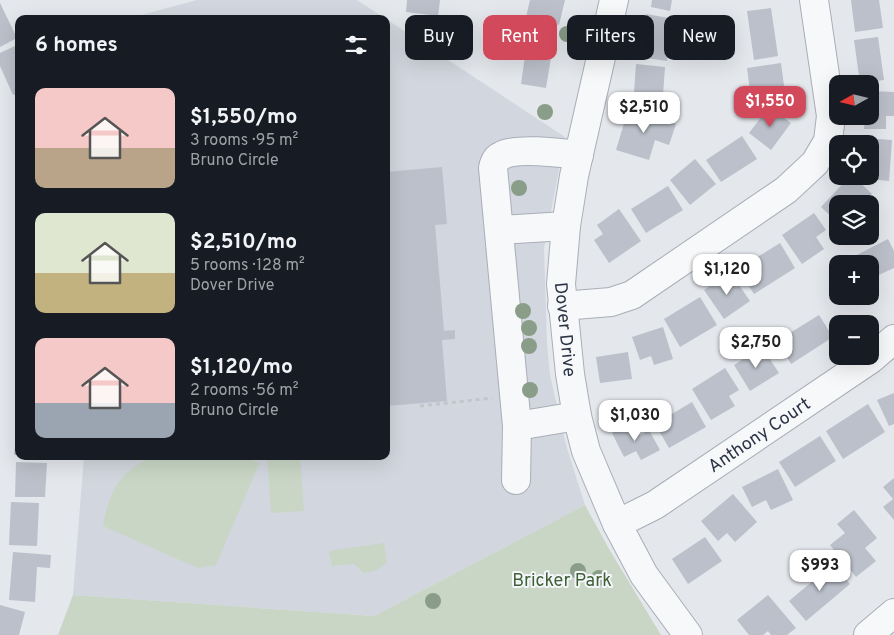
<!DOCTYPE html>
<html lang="en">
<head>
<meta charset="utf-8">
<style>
	body { margin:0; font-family:Overpass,sans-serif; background:#20242c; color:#f1f3f6; height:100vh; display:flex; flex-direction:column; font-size:19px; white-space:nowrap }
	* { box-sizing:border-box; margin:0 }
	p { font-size:16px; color:#9ea1a6 }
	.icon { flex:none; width:28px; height:28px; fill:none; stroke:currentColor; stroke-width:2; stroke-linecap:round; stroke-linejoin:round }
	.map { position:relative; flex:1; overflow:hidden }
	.details { position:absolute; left:15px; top:15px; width:375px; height:445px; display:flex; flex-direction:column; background:#171b24; border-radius:10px; box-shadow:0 5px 20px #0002 }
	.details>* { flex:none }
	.hud { position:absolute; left:405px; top:15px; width:414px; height:45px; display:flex; gap:10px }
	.needle { width:32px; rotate:262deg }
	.controls { position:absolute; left:829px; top:75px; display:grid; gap:10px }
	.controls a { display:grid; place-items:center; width:50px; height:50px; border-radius:10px; background:#171b24; box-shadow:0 5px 20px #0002; font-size:25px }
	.price { position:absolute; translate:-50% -42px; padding:0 11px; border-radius:10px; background:#fff; color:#222; font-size:16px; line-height:32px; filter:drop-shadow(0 1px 2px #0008) }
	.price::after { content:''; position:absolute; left:50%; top:30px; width:15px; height:11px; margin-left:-8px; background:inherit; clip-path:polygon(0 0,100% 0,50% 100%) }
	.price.on { background:#d1495b; color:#fff }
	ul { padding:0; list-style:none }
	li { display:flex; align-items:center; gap:15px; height:125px; padding:0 20px }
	li span { display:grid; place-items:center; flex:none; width:140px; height:100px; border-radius:10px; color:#555 }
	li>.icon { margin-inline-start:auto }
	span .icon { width:60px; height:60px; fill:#fffc; stroke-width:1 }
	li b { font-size:21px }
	h2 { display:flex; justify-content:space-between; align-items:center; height:60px; padding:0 20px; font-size:21px }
	.pill { padding:0 18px; border-radius:10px; background:#171b24; box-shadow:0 5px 20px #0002; font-size:18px; line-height:45px }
	.pill.on { background:#d1495b; color:#fff }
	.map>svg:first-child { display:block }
</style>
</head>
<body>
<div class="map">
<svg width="894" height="635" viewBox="0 0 894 635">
	<rect width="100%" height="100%" fill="#e4e7ec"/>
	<!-- built -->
	<g fill="#d2d6de">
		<path d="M197 0H357L386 19H127Z"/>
		<path d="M386 19 565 137 544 249 547 343 550 375 566 445 585 505 374 616 73 595 84 456H386Z"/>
	</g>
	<!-- green -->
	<g fill="#c9d6c5">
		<path d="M154 456H246L259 464 216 565 198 568 103 526C109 490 120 471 154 456Z"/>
		<path d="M267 456H300L304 511 271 513Z"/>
		<path d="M585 505 609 549 661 635H58L73 595 374 616Z"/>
		<path d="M384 543 387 563 375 571 364 573 354 564 332 566 329 551Z"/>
	</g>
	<!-- building -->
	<g fill="#bbc0ca">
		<path d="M407 0H440L438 16 406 12Z"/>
		<path d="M530 0H565L559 25 526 17Z"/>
		<path d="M652 0H672L670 11 651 7Z"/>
		<path d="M851 0H879L883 28 855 32Z"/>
		<path d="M0 3 17 38 0 47Z"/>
		<path d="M771 8 778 56 754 60 747 11Z"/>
		<path d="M646 14 674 19 667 61 639 57Z"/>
		<path d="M528 35 554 39 546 88 521 84Z"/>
		<path d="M878 37 884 80 860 83 854 40Z"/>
		<path d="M17 45 19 93 13 95 0 66V53Z"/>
		<path d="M781 63 785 93 751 98 747 68Z"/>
		<path d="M636 64 665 67 662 109 633 107Z"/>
		<path d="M870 91 894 92V116H886V129H864L865 116H870Z"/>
		<path d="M769 107 791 123 771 150 749 133Z"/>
		<path d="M628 110 676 124 669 145 655 140 649 160 616 150Z"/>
		<path d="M742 136 757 159 721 182 706 160Z"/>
		<path d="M862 138 892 140 889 181 859 178V176H870V144H862Z"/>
		<path d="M695 159 716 184 690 205 670 180Z"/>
		<path d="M442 167 447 224 435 225 444 331 455 330V339L442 340 447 401 386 406V172Z"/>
		<path d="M850 176H853L872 194 862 204H838V223L821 207Z"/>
		<path d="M668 186 683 210 646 233 631 209Z"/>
		<path d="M619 209 641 241 609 263 594 240 603 234 597 225Z"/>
		<path d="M814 213 826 230 816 237 824 249 802 264 782 235Z"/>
		<path d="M888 239 894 251V268L870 279V264H851L849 259Z"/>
		<path d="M780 243 795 268 754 294 738 269Z"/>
		<path d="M730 272 750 301 724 319 704 290Z"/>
		<path d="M700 297 717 325 680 347 664 319Z"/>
		<path d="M819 315 833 337 791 364 777 341Z"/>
		<path d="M663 327 673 359 654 365 651 356 640 360 632 337Z"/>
		<path d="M762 347 779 373 750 391 734 365Z"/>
		<path d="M628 352 632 379 600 383 596 357Z"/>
		<path d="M725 368 739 390 729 396 735 406 711 420 692 389Z"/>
		<path d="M894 393V424L889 426 877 400Z"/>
		<path d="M692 402 706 427 669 448 655 424Z"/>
		<path d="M868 404 885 432 843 459 826 431Z"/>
		<path d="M18 420H19V455H14Z"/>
		<path d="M634 422 640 435 649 430 660 450 641 460 636 451 624 457 612 433Z"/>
		<path d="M820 436 836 461 795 487 779 462Z"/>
		<path d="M16 462 47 463 45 497H15Z"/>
		<path d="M778 469 793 500 771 510 766 500 752 507 742 487Z"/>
		<path d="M894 478V520L883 507 893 499 883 487Z"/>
		<path d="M733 494 757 522 735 542 727 533 718 541 701 521Z"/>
		<path d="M11 502 39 503 37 546 9 545Z"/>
		<path d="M854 510 877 538 865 548 876 561 856 577 830 545 845 533 837 524Z"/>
		<path d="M705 537 722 561 688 584 672 559Z"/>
		<path d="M13 552 51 555 50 568 37 567 35 602 9 600Z"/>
		<path d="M833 564 850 584 806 621 789 601Z"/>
		<path d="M768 595 796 628 787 635H771L768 631 763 635H749L737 620Z"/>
		<path d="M0 605 25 612 19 635H0Z"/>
	</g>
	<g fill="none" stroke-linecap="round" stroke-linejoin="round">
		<!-- minor casing -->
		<g stroke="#a9aeb7" stroke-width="30">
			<g id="minor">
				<path id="s1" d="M614 0 574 176 566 226 561 284 570 374 577 416 586 451 617 524 644 575 688 635"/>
				<path d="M499 230 566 226"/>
				<path d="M562 306 611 302 632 295 786 190 815 163 828 141 831 116 814 0"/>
				<path d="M517 426 577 416"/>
				<path d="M516 480 517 426 493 168C494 163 496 158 501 156 515 147 562 153 579 155"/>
				<path id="s2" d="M617 524 655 505 871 359 894 339"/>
				<path d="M868 635 894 613"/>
			</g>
		</g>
		<!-- path -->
		<path stroke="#c2c5cb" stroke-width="3" stroke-dasharray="4 4" stroke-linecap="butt" d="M420 406 492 398"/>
		<!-- minor -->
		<use href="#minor" stroke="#f7f8fa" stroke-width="28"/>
	</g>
	<!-- trees -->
	<g fill="#899d89">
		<circle cx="567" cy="34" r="8"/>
		<circle cx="635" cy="49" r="8"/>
		<circle cx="545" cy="112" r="8"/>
		<circle cx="519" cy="188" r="8"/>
		<circle cx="523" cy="311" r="8"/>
		<circle cx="529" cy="328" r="8"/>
		<circle cx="529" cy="346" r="8"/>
		<circle cx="530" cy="390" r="8"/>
		<circle cx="578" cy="571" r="8"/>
		<circle cx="599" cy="578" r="8"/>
		<circle cx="433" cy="601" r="8"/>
	</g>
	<g text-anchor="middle" stroke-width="4" stroke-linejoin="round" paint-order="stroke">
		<!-- street labels -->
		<g font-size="18" fill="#2b3445" stroke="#f4f6f9">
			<text dy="6" stroke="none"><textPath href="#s1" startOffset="335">Dover Drive</textPath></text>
			<text dy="6" stroke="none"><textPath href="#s2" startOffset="168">Anthony Court</textPath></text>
		</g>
		<!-- park labels -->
		<g font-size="18" fill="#3f6138" stroke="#f4f6f9">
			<text x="562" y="586">Bricker Park</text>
		</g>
	</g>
</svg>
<div class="controls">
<a><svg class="needle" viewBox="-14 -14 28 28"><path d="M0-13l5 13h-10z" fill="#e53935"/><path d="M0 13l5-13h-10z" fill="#9ea1a6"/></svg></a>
<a><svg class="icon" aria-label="locate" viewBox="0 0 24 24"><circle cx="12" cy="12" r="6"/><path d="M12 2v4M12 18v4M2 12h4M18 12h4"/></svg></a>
<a><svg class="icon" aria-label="layers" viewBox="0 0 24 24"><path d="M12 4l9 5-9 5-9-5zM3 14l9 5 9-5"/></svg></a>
<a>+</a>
<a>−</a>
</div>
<b class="price on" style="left:770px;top:128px">$1,550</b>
<b class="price" style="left:644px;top:134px">$2,510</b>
<b class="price" style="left:727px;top:296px">$1,120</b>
<b class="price" style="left:756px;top:369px">$2,750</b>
<b class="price" style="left:635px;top:442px">$1,030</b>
<b class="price" style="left:820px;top:592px">$993</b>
<div class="hud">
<a class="pill">Buy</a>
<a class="pill on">Rent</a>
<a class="pill">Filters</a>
<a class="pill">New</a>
</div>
<section class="details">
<h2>6 homes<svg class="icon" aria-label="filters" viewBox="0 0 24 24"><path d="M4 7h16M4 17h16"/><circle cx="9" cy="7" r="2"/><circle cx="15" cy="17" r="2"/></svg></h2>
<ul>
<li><span style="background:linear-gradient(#f6c9c9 60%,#b9a48a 0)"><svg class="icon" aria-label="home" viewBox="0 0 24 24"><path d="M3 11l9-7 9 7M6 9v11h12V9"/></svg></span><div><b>$1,550/mo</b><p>3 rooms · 95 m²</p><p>Bruno Circle</p></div></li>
<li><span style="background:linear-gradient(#dfe7d0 60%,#c2b280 0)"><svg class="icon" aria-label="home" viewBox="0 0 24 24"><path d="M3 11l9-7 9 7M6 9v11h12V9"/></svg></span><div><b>$2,510/mo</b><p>5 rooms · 128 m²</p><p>Dover Drive</p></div></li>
<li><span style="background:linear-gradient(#f6c9c9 65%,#9aa5b1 0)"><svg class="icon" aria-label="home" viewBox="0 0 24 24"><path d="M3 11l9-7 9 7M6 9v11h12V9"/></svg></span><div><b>$1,120/mo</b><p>2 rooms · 56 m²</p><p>Bruno Circle</p></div></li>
</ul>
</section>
</div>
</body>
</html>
